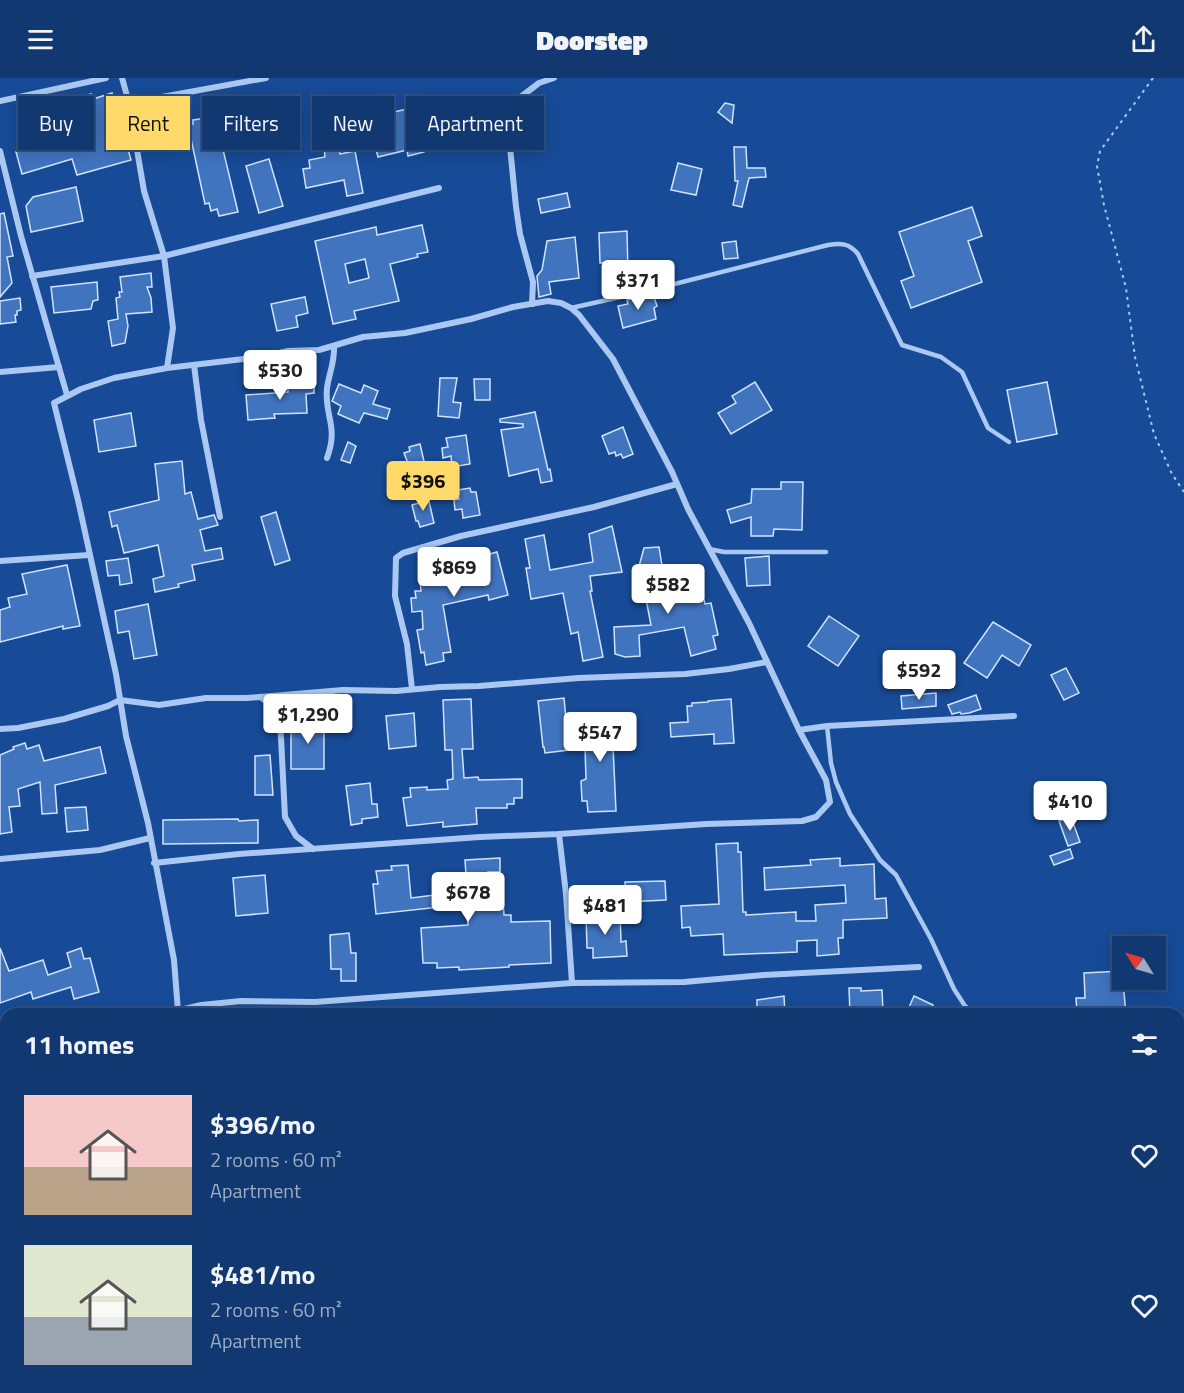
<!DOCTYPE html>
<html lang="en">
<head>
<meta charset="utf-8">
<style>
	body { margin:0; font-family:"Titillium Web",sans-serif; background:#1a3f76; color:#f1f3f6; height:100vh; display:flex; flex-direction:column; font-size:22px; white-space:nowrap }
	* { box-sizing:border-box; margin:0 }
	p { font-size:20px; color:#9cacc3 }
	.icon { flex:none; width:33px; height:33px; fill:none; stroke:currentColor; stroke-width:2; stroke-linecap:round; stroke-linejoin:round }
	.map { position:relative; flex:1; overflow:hidden }
	.sheet { position:absolute; left:0px; top:930px; width:1185px; height:386px; display:flex; flex-direction:column; background:#113871; border-radius:18px 18px 0 0; box-shadow:0 3px 15px #0003,0 0 0 2px #305284 }
	.sheet>* { flex:none }
	.hud { position:absolute; left:18px; top:18px; width:600px; height:54px; display:flex; gap:12px }
	.needle { width:39px; rotate:307deg }
	.buttons { position:absolute; left:1112px; top:858px; display:grid; gap:12px }
	.buttons a { display:grid; place-items:center; width:54px; height:54px; border-radius:0px; background:#113871; box-shadow:0 3px 15px #0003,0 0 0 2px #305284; font-size:30px }
	.price { position:absolute; translate:-50% -51px; padding:0 14px; border-radius:6px; background:#fff; color:#222; font-size:20px; line-height:39px; filter:drop-shadow(0 2px 3px #0008) }
	.price::after { content:''; position:absolute; left:50%; top:36px; width:18px; height:14px; margin-left:-9px; background:inherit; clip-path:polygon(0 0,100% 0,50% 100%) }
	.price.active { background:#ffd96a; color:#111 }
	ul { padding:0; list-style:none }
	li { display:flex; align-items:center; gap:18px; height:150px; padding:0 24px }
	li span { display:grid; place-items:center; flex:none; width:168px; height:120px; border-radius:0px; color:#555 }
	li>.icon { margin-inline-start:auto }
	span .icon { width:72px; height:72px; fill:#fffc; stroke-width:1 }
	li b { font-size:26px }
	h2 { display:flex; justify-content:space-between; align-items:center; height:72px; padding:0 24px; font-size:26px }
	.chip { padding:0 21px; border-radius:0px; background:#113871; box-shadow:0 3px 15px #0003,0 0 0 2px #305284; font-size:21px; line-height:54px }
	.chip.active { background:#ffd96a; color:#111 }
	header { display:flex; justify-content:space-between; align-items:center; height:78px; padding:0 24px; background:#113871; font-size:27px; font-weight:800 }
	.map>svg:first-child { display:block }
</style>
</head>
<body>
<header><svg class="icon" aria-label="menu" viewBox="0 0 24 24"><path d="M4 6h16M4 12h16M4 18h16"/></svg>Doorstep<svg class="icon" aria-label="share" viewBox="0 0 24 24"><path d="M12 15V3M7 8l5-5 5 5M5 13v7h14v-7"/></svg></header>
<div class="map">
<svg width="1184" height="1315" viewBox="0 0 1184 1315">
	<rect width="100%" height="100%" fill="#174b97"/>
	<!-- building -->
	<g fill="#4074bf" stroke="#d1e3fc" stroke-width="1.5" fill-rule="evenodd">
		<path d="M112 15 131 82 77 97 72 81 22 96 16 74 67 60 58 26 91 16 93 21Z"/>
		<path d="M433 25 441 59 432 62 433 68 423 70 424 74 408 78 407 72 378 79 368 40Z"/>
		<path d="M725 25 734 27 732 45 718 34Z"/>
		<path d="M257 30 265 61 240 68 237 55 239 54 238 49 248 46 244 33Z"/>
		<path d="M206 40V44L211 43 214 60 220 59 238 134 219 138 217 131 211 133 209 125 205 126 188 47 193 46V42Z"/>
		<path d="M338 66 340 76 355 73 363 115 347 118 344 102 306 110 303 91 310 90 309 82 325 79 324 69Z"/>
		<path d="M734 69H746L747 90H765L766 99 749 100 742 129 733 127 738 103H735Z"/>
		<path d="M269 81 283 128 259 135 246 88Z"/>
		<path d="M678 85 702 91 696 117 671 112Z"/>
		<path d="M76 109 83 143 31 154 26 128 33 119Z"/>
		<path d="M567 115 570 129 541 135 538 121Z"/>
		<path d="M972 129 982 158 968 163 982 204 911 230 901 203 914 198 899 154Z"/>
		<path d="M4 135 13 178 7 179 12 205 0 219V136Z"/>
		<path d="M422 147 428 174 417 176 418 179 390 186 399 223 354 233 356 241 333 246 315 163 376 149 377 157ZM365 181 369 200 349 205 345 186Z"/>
		<path d="M627 153 628 196 647 192 651 207 625 213 618 184 600 185 599 155Z"/>
		<path d="M575 159 579 200 549 204 551 216 539 219 537 198 542 192 547 163Z"/>
		<path d="M736 163 738 180 724 181 722 165Z"/>
		<path d="M151 195 152 209H147L151 220 152 234 126 236 128 248 125 265 112 268 108 243 118 241 116 220 120 219 119 214H122L120 199Z"/>
		<path d="M97 204 98 222 93 223 91 231 54 235 51 209Z"/>
		<path d="M653 216 657 228 654 230 656 241 623 250 618 228 628 226 627 222Z"/>
		<path d="M305 219 308 235 296 238 298 249 277 253 271 226Z"/>
		<path d="M20 220 21 232 17 233V237H15L16 244 0 246V223Z"/>
		<path d="M440 300H457L453 324 461 325 459 340 438 338Z"/>
		<path d="M474 301H490V322H475Z"/>
		<path d="M288 303H314V315L306 316 307 335 274 336 275 340 248 342 246 317 288 314Z"/>
		<path d="M755 304 772 332 731 356 718 335 736 325 732 318Z"/>
		<path d="M1047 304 1057 356 1017 364 1007 312Z"/>
		<path d="M339 306 361 315 364 307 378 313 373 326 390 331 387 341 364 335 359 345 338 336 341 328 332 323Z"/>
		<path d="M535 334 548 392 550 391 552 403 541 405 538 391 509 398 501 352 523 349V346L500 344V341Z"/>
		<path d="M131 335 136 368 99 374 94 342Z"/>
		<path d="M623 349 633 376 623 380 621 376 616 378 615 374 609 376 602 358Z"/>
		<path d="M466 357 470 386 452 389 451 378 443 380 442 370 448 369 446 360Z"/>
		<path d="M348 364 356 368 350 385 341 382Z"/>
		<path d="M420 366 426 392 412 396 404 375 410 373 409 369Z"/>
		<path d="M182 383 185 416 191 414 198 441 214 437 218 447 200 452 205 473 221 470 223 481 192 487 195 502 178 506 179 509 155 514 153 501 164 498 158 467 124 475 117 447 112 449 109 434 159 422 155 386Z"/>
		<path d="M781 404H803L802 452 774 451 773 458H751V439L731 445 727 432 751 425 752 411H781Z"/>
		<path d="M470 410 471 414H476L480 437 463 440 462 431 455 432 454 422 459 421 457 412Z"/>
		<path d="M428 419 434 445 420 449 418 443H416L412 427 419 425 418 422Z"/>
		<path d="M276 434 290 482 275 487 261 439Z"/>
		<path d="M612 448 622 494 590 498 592 513H590L603 579 583 583 578 554 571 556 563 515 531 521 526 490H530L525 461 544 457 550 492 593 484 589 456Z"/>
		<path d="M659 469 666 512 671 511 674 525 703 517 705 526 711 525 718 557 713 558 716 571 691 578 684 549 639 557 640 578 625 579 615 576 614 549 651 547 645 516 656 514 646 492H638L644 470Z"/>
		<path d="M497 474 508 517 489 522 488 517 443 527 451 574 443 575 444 583 426 587 424 574 421 575 417 552 423 551 422 533 412 534 411 520H416L415 513H421L420 503 448 500 444 480 470 475 472 481Z"/>
		<path d="M769 478 770 507 747 508 745 480Z"/>
		<path d="M128 480 132 505 120 507 119 497 108 498 106 483Z"/>
		<path d="M67 487 80 548 63 551V548L0 564V532L10 529 8 520 27 516 22 496Z"/>
		<path d="M148 526 157 577 134 581 129 553 118 555 115 533Z"/>
		<path d="M829 538 859 558 838 588 808 568Z"/>
		<path d="M993 544 1031 567 1019 588 1002 577 987 600 964 585Z"/>
		<path d="M913 575 923 602 915 606 904 578Z"/>
		<path d="M1066 590 1079 615 1064 622 1051 597Z"/>
		<path d="M936 615V628L902 631 901 618Z"/>
		<path d="M976 617 981 631 969 635 961 636 960 634 952 636 948 627Z"/>
		<path d="M564 620 569 672 545 675 544 669H543L538 623Z"/>
		<path d="M471 621 473 671H462L464 700 478 699 479 702 522 701V720H514V726H507V730H476L477 746 443 749V744L407 748 403 720 411 719 410 710 427 709V712L448 711 447 702 453 701 452 672H445L443 622Z"/>
		<path d="M731 621 734 665 714 666V656L671 659 670 645 688 644 687 628H692V625L708 624V623Z"/>
		<path d="M414 635 416 668 389 671 386 638Z"/>
		<path d="M616 636 617 668H613L616 733 588 734 587 723H582L581 703 586 701 584 638Z"/>
		<rect x="291" y="642" width="33" height="49"/>
		<path d="M25 665 27 671 39 667 44 683 100 669 106 695 55 707 57 735 42 736 40 704 18 711 20 728 9 729 12 754 0 756V677L14 671 13 669Z"/>
		<path d="M270 677 273 717H255V678Z"/>
		<path d="M370 705 372 726H377L378 739 362 741V745L351 747 346 708Z"/>
		<path d="M86 729 88 752 67 754 65 730Z"/>
		<path d="M1071 739 1080 764 1068 768 1059 743Z"/>
		<path d="M238 741 239 743 258 742V765L163 766V742Z"/>
		<path d="M738 765V774H741L743 834H746V837L796 834V843H816L815 827 846 825 845 807 765 812 764 790 811 787 810 782 840 780V788L874 786 875 821 886 820 887 840 843 842V860H838L839 876 817 878V862L797 863V874L724 877 723 856 691 858 690 849 682 850 681 828 719 826 716 766Z"/>
		<path d="M1070 771 1073 780 1054 787 1050 778Z"/>
		<path d="M500 780V794H488L489 821 503 820 504 837H511V844L550 843 551 885 509 887V889L459 892V889L437 890V885H423L421 850 468 847 467 826 376 836 373 806H378L376 793 392 792 391 788 408 787 411 820 467 813 465 782Z"/>
		<path d="M265 797 268 835 236 838 233 800Z"/>
		<path d="M665 803 666 822 626 824 625 804Z"/>
		<path d="M620 835 621 864 626 863 627 878 593 880V870H587L586 837Z"/>
		<path d="M349 855 351 875H356V903H341V891H331L330 857Z"/>
		<path d="M0 870 9 893 43 882 48 897 71 889 67 875 81 870 84 881 90 880 99 914 74 921 71 909 33 921 31 914 0 925Z"/>
		<path d="M1122 893 1126 936H1077L1076 920H1085L1084 895Z"/>
		<path d="M849 910H861V913L882 912 883 933 850 936Z"/>
		<path d="M784 918 785 936H757V922Z"/>
		<path d="M914 918 933 927 930 936H906Z"/>
	</g>
	<g fill="none" stroke-linecap="round" stroke-linejoin="round">
		<!-- path -->
		<path stroke="#aac8f1" stroke-width="2" stroke-dasharray="3 4.5" stroke-linecap="butt" d="M1153 0 1100 73 1097 88 1104 127 1126 210 1135 279 1154 356 1172 396 1184 414"/>
		<!-- lane -->
		<g stroke="#aac8f1" stroke-width="4.5">
			<path d="M571 230 643 214 828 167C841 165 849 165 858 176L902 267 941 279 962 294 988 350 1009 364"/>
			<path d="M709 471 724 474H826"/>
			<path d="M827 648 831 685 836 704 850 736 880 782 896 797 931 861 954 911 965 928 975 936"/>
			<path d="M0 1229H6"/>
		</g>
		<!-- street -->
		<g stroke="#aac8f1" stroke-width="6">
			<path d="M122 0 129 25 144 113 164 178 173 250 167 290"/>
			<path d="M0 23 106 0"/>
			<path d="M129 25 266 0"/>
			<path d="M0 73 21 158 67 317"/>
			<path d="M32 198 164 178 439 110"/>
			<path d="M532 226 533 204 520 156 516 129 509 59 511 37 518 21 539 5 554 0"/>
			<path d="M194 287 201 342 220 439"/>
			<path d="M0 294 59 289"/>
			<path d="M327 380C339 348 324 338 327 310 329 295 335 284 334 268"/>
			<path d="M0 483 89 477"/>
			<path d="M412 611 407 566 395 518 396 480 403 475 461 458 594 429 677 406"/>
			<path d="M260 619 272 627 280 640 285 739 296 758 313 771"/>
			<path d="M0 651 18 650 64 641 108 628 120 622 159 627 206 620H247L343 612 396 613 440 609 479 608 579 600 685 596 729 591 767 584"/>
			<path d="M799 652 827 648 1014 638"/>
			<path d="M559 756 566 816 572 905"/>
			<path d="M0 781 100 772 150 760"/>
			<path d="M154 785 239 776 480 759 559 756 706 746 802 743 816 739 830 724 826 702 799 652 749 545 688 431 672 394 613 281 579 237 571 230 561 225 548 223 513 229 471 241 405 255 363 259 319 272 288 273 261 279 167 290 114 300 81 311 54 325 78 422 116 596 126 658 148 745 174 882 178 933"/>
			<path d="M164 936 201 927 241 923 315 924 572 905 684 904 764 897 919 889"/>
			<path d="M0 942 6 941"/>
			<path d="M1179 1157H1184"/>
			<path d="M603 1310 604 1315"/>
		</g>
	</g>
</svg>
<div class="buttons">
<a><svg class="needle" viewBox="-14 -14 28 28"><path d="M0-13l5 13h-10z" fill="#e53935"/><path d="M0 13l5-13h-10z" fill="#9cacc3"/></svg></a>
</div>
<b class="price" style="left:638px;top:233px">$371</b>
<b class="price" style="left:280px;top:323px">$530</b>
<b class="price active" style="left:423px;top:434px">$396</b>
<b class="price" style="left:454px;top:520px">$869</b>
<b class="price" style="left:668px;top:537px">$582</b>
<b class="price" style="left:919px;top:623px">$592</b>
<b class="price" style="left:308px;top:667px">$1,290</b>
<b class="price" style="left:600px;top:685px">$547</b>
<b class="price" style="left:1070px;top:754px">$410</b>
<b class="price" style="left:468px;top:845px">$678</b>
<b class="price" style="left:605px;top:858px">$481</b>
<div class="hud">
<a class="chip">Buy</a>
<a class="chip active">Rent</a>
<a class="chip">Filters</a>
<a class="chip">New</a>
<a class="chip">Apartment</a>
</div>
<section class="sheet">
<h2>11 homes<svg class="icon" aria-label="filters" viewBox="0 0 24 24"><path d="M4 7h16M4 17h16"/><circle cx="9" cy="7" r="2"/><circle cx="15" cy="17" r="2"/></svg></h2>
<ul>
<li><span style="background:linear-gradient(#f6c9c9 60%,#b9a48a 0)"><svg class="icon" aria-label="home" viewBox="0 0 24 24"><path d="M3 11l9-7 9 7M6 9v11h12V9"/></svg></span><div><b>$396/mo</b><p>2 rooms · 60 m²</p><p>Apartment</p></div><svg class="icon" aria-label="heart" viewBox="0 0 24 24"><path d="M12 20l-8-8c-3-5 5-10 8-4 3-6 11-1 8 4z"/></svg></li>
<li><span style="background:linear-gradient(#dfe7d0 60%,#9aa5b1 0)"><svg class="icon" aria-label="home" viewBox="0 0 24 24"><path d="M3 11l9-7 9 7M6 9v11h12V9"/></svg></span><div><b>$481/mo</b><p>2 rooms · 60 m²</p><p>Apartment</p></div><svg class="icon" aria-label="heart" viewBox="0 0 24 24"><path d="M12 20l-8-8c-3-5 5-10 8-4 3-6 11-1 8 4z"/></svg></li>
</ul>
</section>
</div>
</body>
</html>
